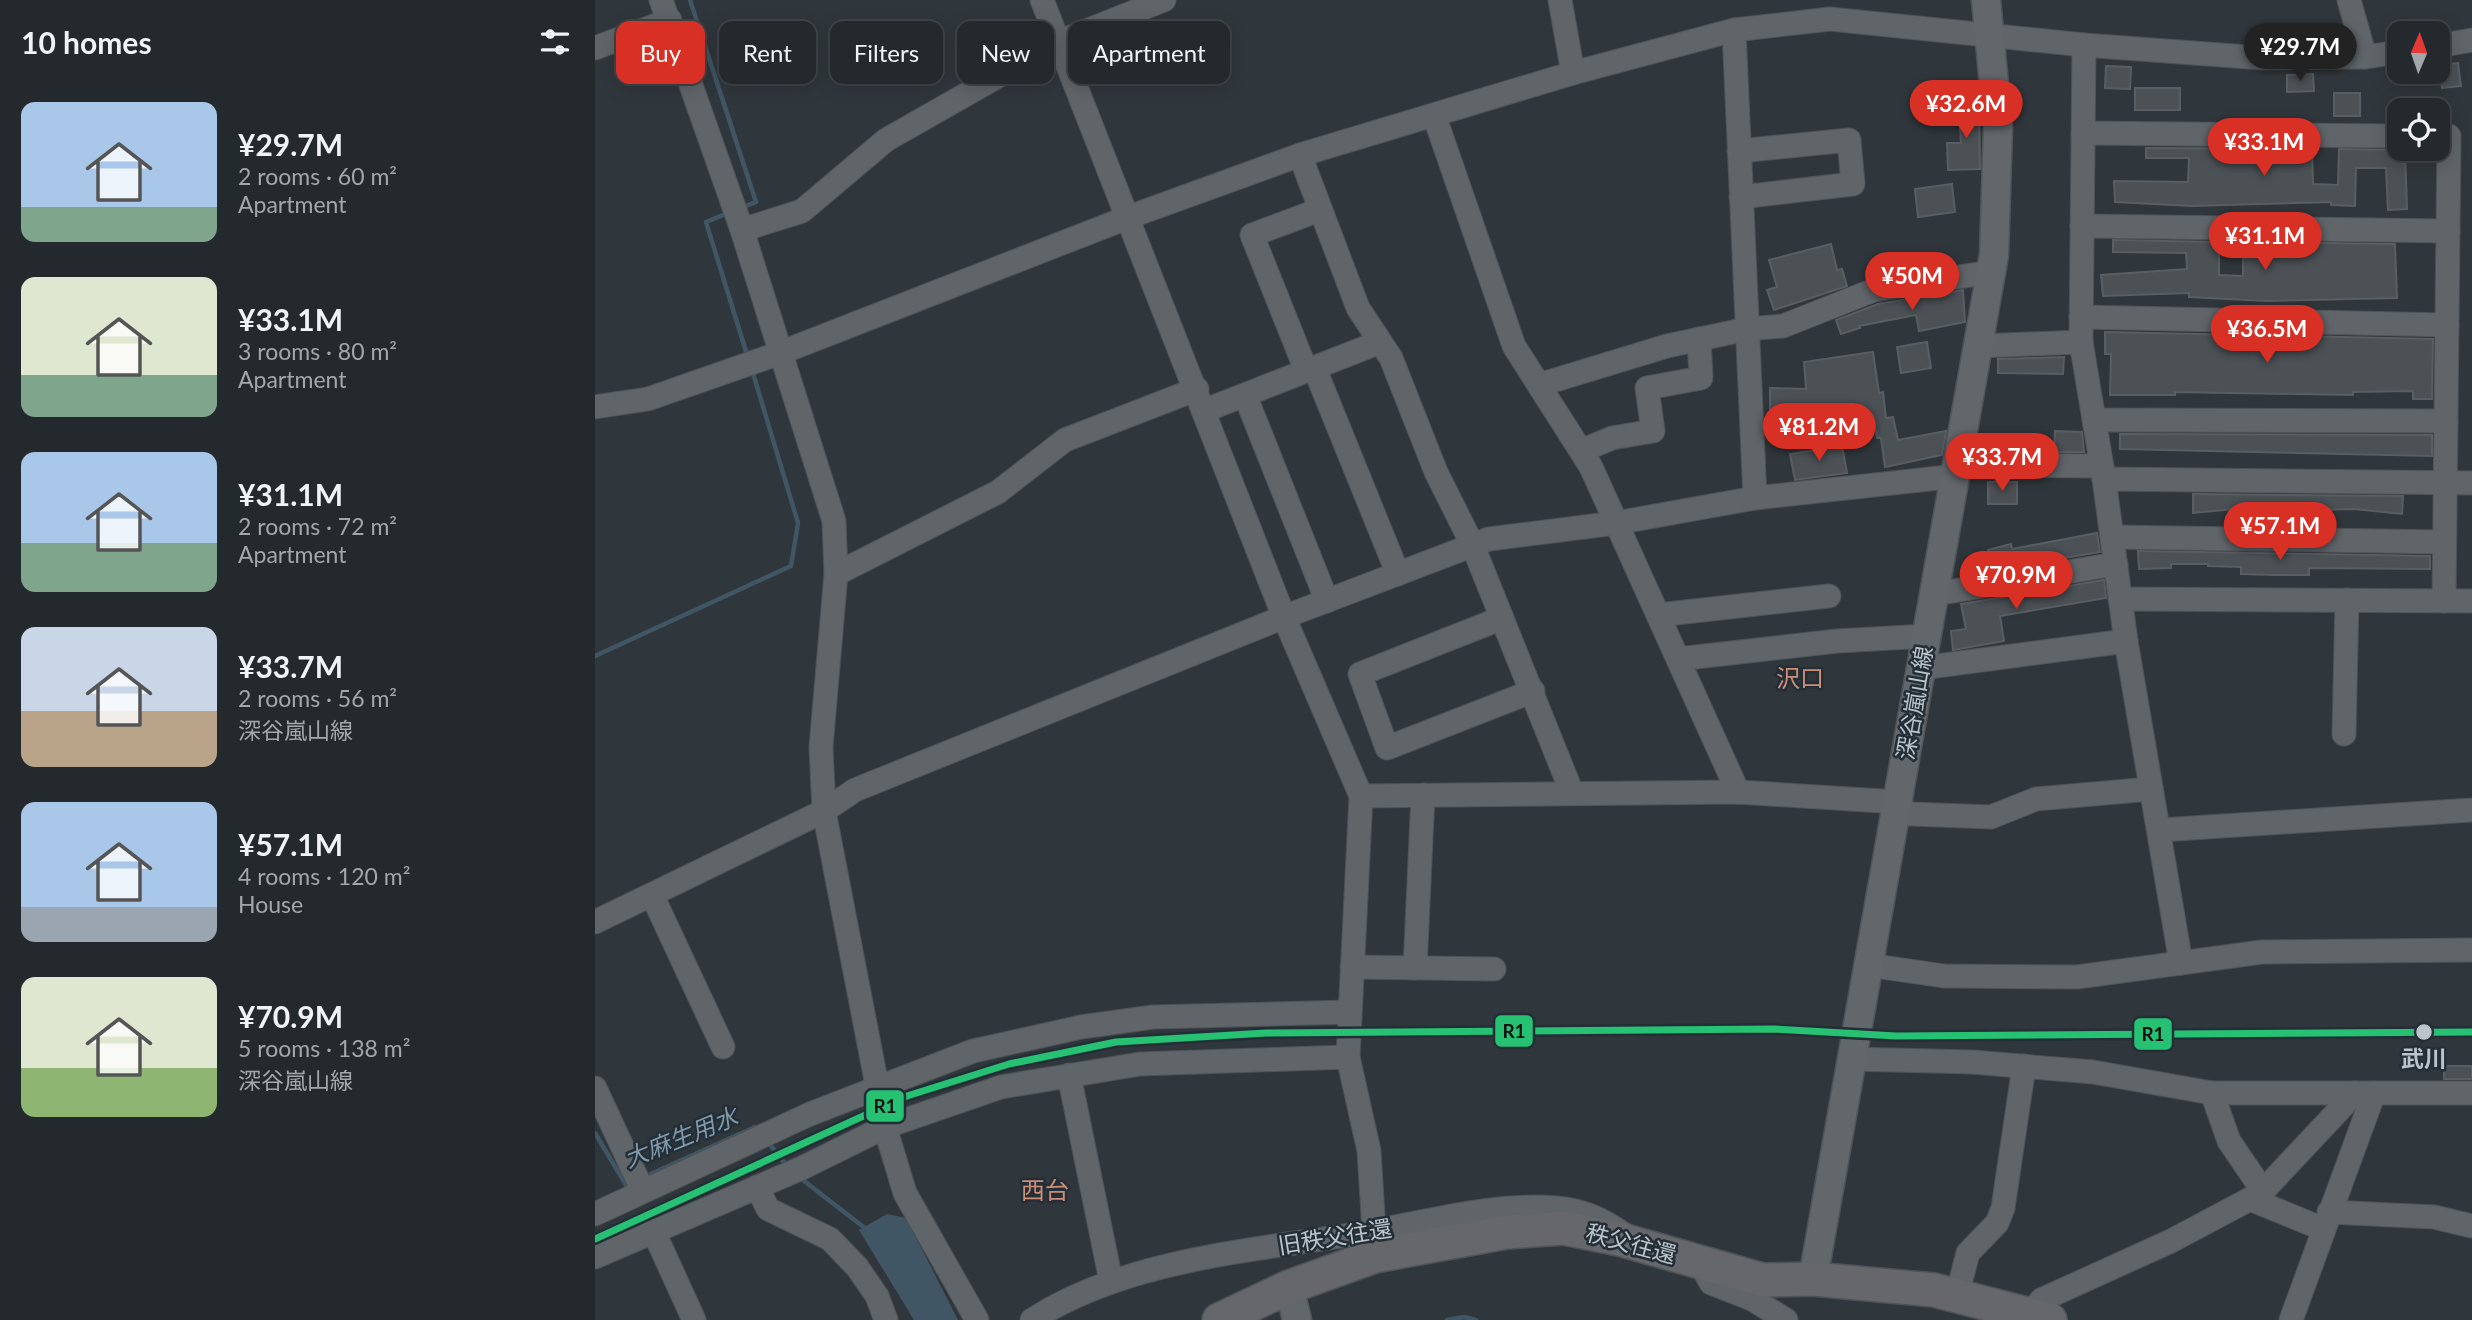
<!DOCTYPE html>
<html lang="en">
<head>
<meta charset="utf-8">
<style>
	body { margin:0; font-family:Lato,"Noto Sans JP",sans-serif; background:#303539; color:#f1f3f6; height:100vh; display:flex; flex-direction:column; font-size:26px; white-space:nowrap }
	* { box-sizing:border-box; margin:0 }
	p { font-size:23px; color:#a3a6aa }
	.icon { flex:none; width:38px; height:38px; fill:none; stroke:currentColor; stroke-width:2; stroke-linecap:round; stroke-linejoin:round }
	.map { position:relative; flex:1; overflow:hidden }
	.side { display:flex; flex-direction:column; background:#24292d; width:595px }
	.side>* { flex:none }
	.top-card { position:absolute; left:21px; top:21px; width:665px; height:63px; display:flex; gap:14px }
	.needle { width:46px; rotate:2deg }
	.controls { position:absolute; left:1792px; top:21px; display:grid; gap:14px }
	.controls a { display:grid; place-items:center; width:63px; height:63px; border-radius:14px; background:#24292d; box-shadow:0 4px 18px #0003,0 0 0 2px #414549; font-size:35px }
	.price { position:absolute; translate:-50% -60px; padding:0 16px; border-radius:24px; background:#d93025; color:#fff; font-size:23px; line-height:46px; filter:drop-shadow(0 2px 4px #0008) }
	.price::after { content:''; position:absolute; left:50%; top:42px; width:21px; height:16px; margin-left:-10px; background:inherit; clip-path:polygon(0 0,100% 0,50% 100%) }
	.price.active { background:#222; color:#fff }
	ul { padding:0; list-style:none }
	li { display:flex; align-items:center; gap:21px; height:175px; padding:0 21px }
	li span { display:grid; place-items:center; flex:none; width:196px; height:140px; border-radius:14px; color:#555 }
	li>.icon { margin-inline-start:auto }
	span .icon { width:84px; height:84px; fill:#fffc; stroke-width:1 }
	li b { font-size:30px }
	h2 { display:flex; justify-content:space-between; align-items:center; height:84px; padding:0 21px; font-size:30px }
	.pill { padding:0 24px; border-radius:14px; background:#24292d; box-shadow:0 4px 18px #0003,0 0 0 2px #414549; font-size:24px; line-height:63px }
	.pill.active { background:#d93025; color:#fff }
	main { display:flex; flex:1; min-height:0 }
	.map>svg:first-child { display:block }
</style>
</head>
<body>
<main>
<section class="side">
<h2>10 homes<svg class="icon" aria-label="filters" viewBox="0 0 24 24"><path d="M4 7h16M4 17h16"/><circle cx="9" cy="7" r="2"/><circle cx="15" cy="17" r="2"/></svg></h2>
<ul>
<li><span style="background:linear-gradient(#a9c7e8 75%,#7fa58c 0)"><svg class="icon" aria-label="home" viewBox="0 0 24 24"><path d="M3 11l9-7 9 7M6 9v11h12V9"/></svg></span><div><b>¥29.7M</b><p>2 rooms · 60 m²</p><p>Apartment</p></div></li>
<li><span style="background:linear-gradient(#dfe7d0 70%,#7fa58c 0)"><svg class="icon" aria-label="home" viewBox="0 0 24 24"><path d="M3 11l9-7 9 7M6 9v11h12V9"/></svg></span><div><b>¥33.1M</b><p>3 rooms · 80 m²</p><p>Apartment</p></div></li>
<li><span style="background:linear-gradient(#a9c7e8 65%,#7fa58c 0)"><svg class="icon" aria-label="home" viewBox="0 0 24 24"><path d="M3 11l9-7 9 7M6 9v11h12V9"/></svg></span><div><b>¥31.1M</b><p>2 rooms · 72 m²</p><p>Apartment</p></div></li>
<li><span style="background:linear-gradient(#c9d6e8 60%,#b9a48a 0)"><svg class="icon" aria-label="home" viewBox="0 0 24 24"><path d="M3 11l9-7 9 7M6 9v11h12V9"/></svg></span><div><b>¥33.7M</b><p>2 rooms · 56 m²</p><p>深谷嵐山線</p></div></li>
<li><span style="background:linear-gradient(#a9c7e8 75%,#9aa5b1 0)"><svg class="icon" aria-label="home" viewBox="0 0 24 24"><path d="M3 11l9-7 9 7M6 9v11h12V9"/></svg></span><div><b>¥57.1M</b><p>4 rooms · 120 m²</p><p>House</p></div></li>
<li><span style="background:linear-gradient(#dfe7d0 65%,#8fb573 0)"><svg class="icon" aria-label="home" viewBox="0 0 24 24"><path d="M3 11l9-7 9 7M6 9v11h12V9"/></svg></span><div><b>¥70.9M</b><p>5 rooms · 138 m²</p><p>深谷嵐山線</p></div></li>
</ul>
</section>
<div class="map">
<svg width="1877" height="1320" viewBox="0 0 1877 1320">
	<rect width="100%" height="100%" fill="#30373c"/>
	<!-- water -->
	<path fill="#405664" d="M292 1214 311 1218 363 1320H319L264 1230Z"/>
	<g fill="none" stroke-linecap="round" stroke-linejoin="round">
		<!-- stream -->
		<g stroke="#405664" stroke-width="4.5">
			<path d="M95 0 161 202 148 207"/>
			<path d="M133 213 111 222 153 358"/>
			<path d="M0 656 196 566 203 523 157 370"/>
			<path d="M0 1133 31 1185 35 1183"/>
			<path d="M172 1141 193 1167"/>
			<path d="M49 1177 160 1127"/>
			<path d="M204 1177 275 1232"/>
			<path d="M852 1320 869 1317 881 1320"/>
		</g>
	</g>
	<!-- building -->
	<g fill="#4b5155" stroke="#595e63" stroke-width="2">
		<path d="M1863 63 1866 86 1847 88 1844 65Z"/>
		<path d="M1511 66 1536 67 1535 89 1510 88Z"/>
		<path d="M1718 74 1719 91 1692 92V75Z"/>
		<rect x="1540" y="88" width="45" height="22"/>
		<rect x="1739" y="93" width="26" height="23"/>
		<path d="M1384 102 1385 169 1353 170 1352 143H1366L1363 103Z"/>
		<path d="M1551 148 1717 149 1718 184 1743 185 1744 149 1810 150 1812 209 1793 210 1791 168H1761L1760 206 1736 205V202L1597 206 1520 202 1519 181 1593 182 1594 158H1551Z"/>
		<path d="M1357 184 1360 212 1323 217 1320 189Z"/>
		<path d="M1518 240 1624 242V275L1648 276V242L1800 244 1802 298 1672 301 1594 297V293L1508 296 1506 275 1592 269 1591 253 1518 252Z"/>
		<path d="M1236 244 1242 270 1247 269 1252 286 1179 310 1172 290 1182 287 1174 260Z"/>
		<path d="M1368 290 1370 322 1324 331 1321 315 1264 326 1265 328 1246 334 1241 320 1283 304Z"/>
		<path d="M1510 332 1838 339 1837 399H1818V391L1758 392V395L1580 392V395H1515L1516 354H1510Z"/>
		<path d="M1332 342 1336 368 1306 373 1302 347Z"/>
		<path d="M1278 352 1284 393 1288 392 1291 418 1298 417 1303 440 1351 431 1347 455 1290 467 1286 438H1282L1278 415 1257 417 1256 408 1175 412V388L1211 389 1209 362Z"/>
		<path d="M1469 357 1468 374 1403 373V359Z"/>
		<path d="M1460 431 1487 432 1489 452H1459Z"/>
		<path d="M1525 434 1837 435V456L1525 449Z"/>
		<path d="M1385 435 1411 436 1410 451H1384Z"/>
		<path d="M1247 446 1252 473 1200 480 1195 454Z"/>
		<rect x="1393" y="482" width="29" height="22"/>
		<path d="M1598 494 1808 496 1807 514 1759 509 1694 511V508L1662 507 1598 513Z"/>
		<path d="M1502 533 1505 552 1398 570 1393 550 1416 544 1417 549Z"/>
		<path d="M1543 551 1835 556V569L1714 568V575H1678L1646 574V567L1613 566V564H1576V568L1544 569Z"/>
		<path d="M1509 580 1511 598 1405 616 1409 641 1358 650 1356 631 1371 629 1366 604Z"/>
		<rect x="1849" y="1066" width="28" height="13"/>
	</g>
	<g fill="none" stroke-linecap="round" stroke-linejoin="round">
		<!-- minor casing -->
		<g stroke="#4e5357" stroke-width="25">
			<g id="minor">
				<path d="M66 0 147 230 239 521 241 574 226 747 229 811 290 1127 310 1193 382 1320"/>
				<path d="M447 0 689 617 766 796 753 1057 774 1151 779 1231"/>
				<path d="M965 0 978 73"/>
				<path d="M1754 0 1770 57"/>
				<path d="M1139 30 1160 498"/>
				<path d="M1489 45 1486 342 1509 479 1531 641 1586 963"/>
				<path d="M1843 46 1877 40"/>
				<path d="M0 48 75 20"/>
				<path d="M839 115 919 346 996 467 1143 792"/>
				<path d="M1488 133 1804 136"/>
				<path d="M1843 136H1854L1849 601"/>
				<path d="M1144 151 1254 140 1258 184 1146 197"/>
				<path d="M705 155 763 308 796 358 841 472 878 546 977 793"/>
				<path d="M1487 226 1853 231"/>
				<path d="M147 230 207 211 291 140 463 42 569 0"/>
				<path d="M1486 317 1852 325"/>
				<path d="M1385 346 1486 342"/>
				<path d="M719 367 803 574"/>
				<path d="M711 370 657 235 724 210"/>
				<path d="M944 385 1072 346 1152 329 1188 326 1279 290 1396 272"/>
				<path d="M650 395 732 601"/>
				<path d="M0 407 53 399 185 353 534 217 705 155 978 73 1139 30 1235 19 1489 45 1667 58 1770 57 1804 52"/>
				<path d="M611 410 785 342"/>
				<path d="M1499 420 1851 421"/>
				<path d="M986 451 1017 438 1058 431 1052 388 1106 378 1104 339"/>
				<path d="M1364 465 1507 466"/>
				<path d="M1509 479 1877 483"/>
				<path d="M1517 537 1849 542"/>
				<path d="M241 574 403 492 470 440 602 389"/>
				<path d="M1340 594 1521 564"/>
				<path d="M1525 599 1877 601"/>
				<path d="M1063 615 1234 596"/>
				<path d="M907 618 765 674 792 748 938 691"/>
				<path d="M1083 659 1242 641 1332 636"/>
				<path d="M1326 668 1531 641"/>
				<path d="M1749 734 1752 600"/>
				<path d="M766 796 1143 792 1287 801 1316 814 1396 817 1441 799 1556 789"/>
				<path d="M1566 830 1877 810"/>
				<path d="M57 895 128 1047"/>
				<path d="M0 922 229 811 260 790 689 617 894 539 1021 523 1160 498 1362 476"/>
				<path d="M1273 965 1349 976 1482 977 1667 952 1877 950"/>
				<path d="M757 967 899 969"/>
				<path d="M820 968 828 795"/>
				<path d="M1256 1059 1377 1062 1498 1072 1617 1093H1877"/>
				<path d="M474 1075 516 1281"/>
				<path d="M0 1088 48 1191"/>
				<path d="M1617 1093 1634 1141 1668 1191"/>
				<path d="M162 1187 173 1209 235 1239 262 1267 282 1296 291 1320"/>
				<path d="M1655 1199 1668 1191 1760 1093"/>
				<path d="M1734 1212 1839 1217 1877 1226"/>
				<path d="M0 1214 215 1114 378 1051 486 1027 558 1017 754 1012"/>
				<path d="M58 1230 99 1320"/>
				<path d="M0 1257 207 1168 290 1127 406 1087 545 1064 753 1057"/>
				<path d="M1105 1263 1116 1283 1157 1299 1191 1320"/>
				<path d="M1362 1295 1373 1253 1402 1223 1408 1208 1429 1066"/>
				<path d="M1437 1313 1446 1300 1576 1241 1655 1199 1728 1229"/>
				<path d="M437 1320C534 1257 667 1250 779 1231 840 1220 900 1203 962 1208 989 1210 1008 1220 1030 1235"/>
				<path d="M1696 1320 1779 1093"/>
			</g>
		</g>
		<!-- major casing -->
		<g stroke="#4e5458" stroke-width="31">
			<g id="major">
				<path d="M1218 1279 1399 255 1403 127 1391 0"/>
				<path d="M694 1287 702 1320"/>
			</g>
		</g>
		<!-- highway casing -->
		<g stroke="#4d5358" stroke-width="36">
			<path id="highway" d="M624 1320 694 1287 780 1256 912 1232 969 1228 1024 1239 1168 1280 1218 1279 1339 1290 1455 1320"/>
		</g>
		<!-- minor -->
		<use href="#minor" stroke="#60656a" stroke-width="23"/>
		<!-- major -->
		<use href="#major" stroke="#62676c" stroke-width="28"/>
		<!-- highway -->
		<use href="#highway" stroke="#65676a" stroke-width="33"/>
		<!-- rail-1 casing -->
		<g stroke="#232e37" stroke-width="12">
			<path id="rail-1" d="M0 1239 312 1096 414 1064 521 1042 671 1033 1179 1029 1301 1036 1877 1032"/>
		</g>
		<!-- rail-1 -->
		<use href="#rail-1" stroke="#26c172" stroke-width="7"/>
	</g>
	<!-- markers -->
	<circle fill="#bcc4cb" stroke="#232e37" stroke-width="2.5" cx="1829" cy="1032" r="9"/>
	<g text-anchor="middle" stroke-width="5" stroke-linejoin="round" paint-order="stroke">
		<!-- street labels -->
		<g font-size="23" fill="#bcc4cb" stroke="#232e37">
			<text transform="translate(1320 703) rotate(-80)" y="8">深谷嵐山線</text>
			<text transform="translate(740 1237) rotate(-9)" y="8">旧秩父往還</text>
			<text transform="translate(1036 1244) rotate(15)" y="8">秩父往還</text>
		</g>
		<!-- stop labels -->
		<g font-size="23" font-weight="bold" fill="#bcc4cb" stroke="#232e37">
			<text x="1829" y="1067">武川</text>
		</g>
		<!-- neighbourhood labels -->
		<g font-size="24" fill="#cc8e76" stroke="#232e37">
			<text x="1205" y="687">沢口</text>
			<text x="450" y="1199">西台</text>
		</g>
		<!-- water labels -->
		<g font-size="24" font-style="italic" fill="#8099aa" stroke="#232e37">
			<text transform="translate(86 1138) rotate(-22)" y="8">大麻生用水</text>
		</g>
	</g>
	<g stroke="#232e37" stroke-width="2.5">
		<rect x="899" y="1014" width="40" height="34" rx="7" fill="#26c172"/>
		<rect x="1538" y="1017" width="40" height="34" rx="7" fill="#26c172"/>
		<rect x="270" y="1089" width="40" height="34" rx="7" fill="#26c172"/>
	</g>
	<g font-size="19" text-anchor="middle" font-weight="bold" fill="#111">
		<text x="919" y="1038">R1</text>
		<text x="1558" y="1041">R1</text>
		<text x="290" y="1113">R1</text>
	</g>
</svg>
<div class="controls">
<a><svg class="needle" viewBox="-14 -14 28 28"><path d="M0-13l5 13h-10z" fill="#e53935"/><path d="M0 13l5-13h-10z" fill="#a3a6aa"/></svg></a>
<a><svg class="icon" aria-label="locate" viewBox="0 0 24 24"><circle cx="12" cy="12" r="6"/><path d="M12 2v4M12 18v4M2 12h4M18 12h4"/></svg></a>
</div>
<b class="price active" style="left:1705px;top:83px">¥29.7M</b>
<b class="price" style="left:1371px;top:140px">¥32.6M</b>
<b class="price" style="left:1669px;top:178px">¥33.1M</b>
<b class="price" style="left:1670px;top:272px">¥31.1M</b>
<b class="price" style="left:1317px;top:312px">¥50M</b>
<b class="price" style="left:1672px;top:365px">¥36.5M</b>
<b class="price" style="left:1224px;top:463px">¥81.2M</b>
<b class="price" style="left:1407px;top:493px">¥33.7M</b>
<b class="price" style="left:1685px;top:562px">¥57.1M</b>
<b class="price" style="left:1421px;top:611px">¥70.9M</b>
<div class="top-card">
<a class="pill active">Buy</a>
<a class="pill">Rent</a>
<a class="pill">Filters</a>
<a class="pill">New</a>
<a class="pill">Apartment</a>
</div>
</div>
</main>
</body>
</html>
